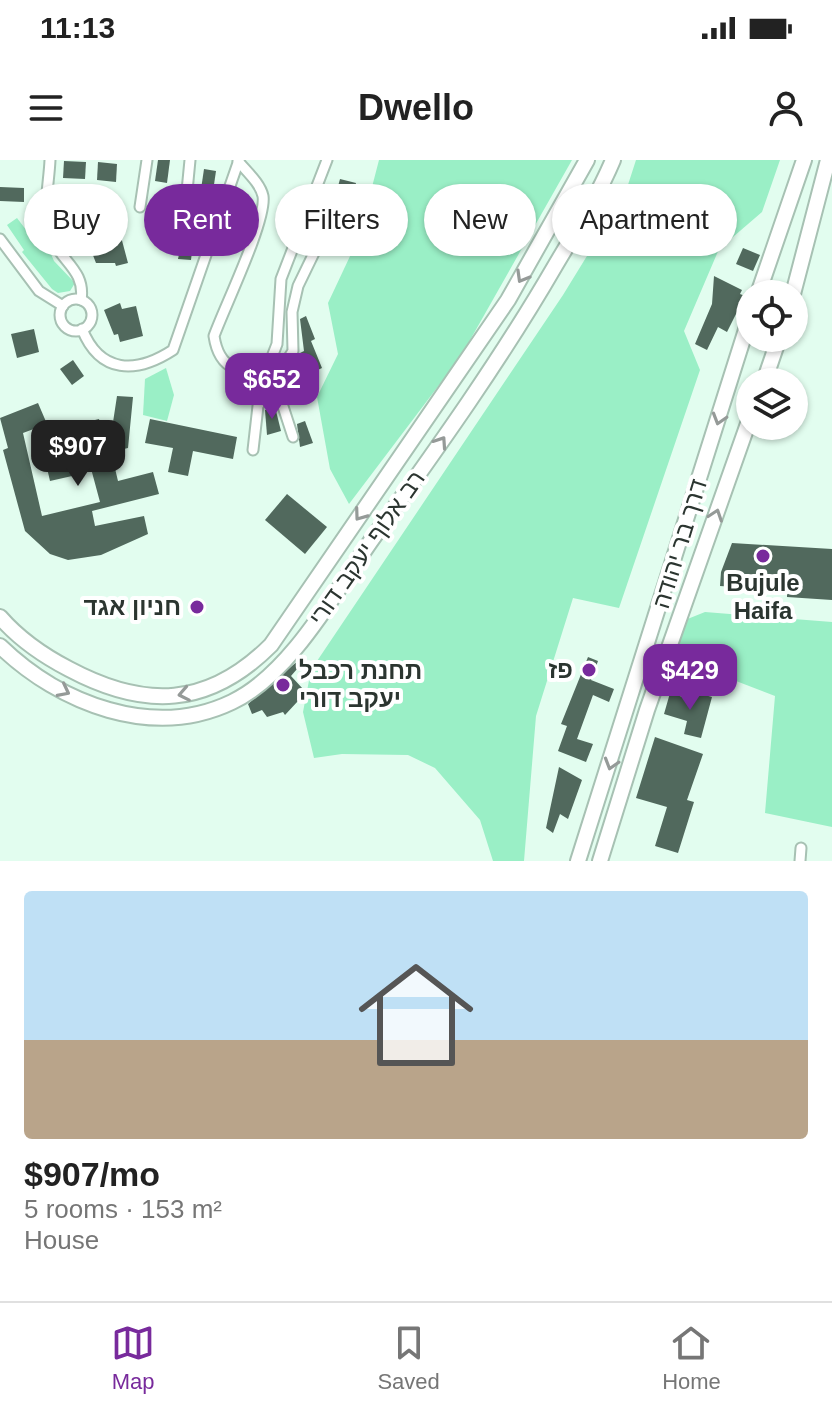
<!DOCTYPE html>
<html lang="en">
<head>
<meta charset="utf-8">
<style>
	body { margin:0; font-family:Arial,"Noto Sans Hebrew",sans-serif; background:#f2f2f2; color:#222; height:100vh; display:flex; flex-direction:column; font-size:30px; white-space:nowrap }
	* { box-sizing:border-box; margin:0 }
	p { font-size:26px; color:#767676 }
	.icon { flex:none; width:44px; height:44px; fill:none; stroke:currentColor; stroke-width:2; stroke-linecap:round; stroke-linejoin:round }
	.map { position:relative; height:701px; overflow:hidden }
	.side { display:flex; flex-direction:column; background:#fff; flex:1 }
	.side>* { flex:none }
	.guide { position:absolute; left:24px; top:24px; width:784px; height:72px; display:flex; gap:16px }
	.tools { position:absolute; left:736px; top:120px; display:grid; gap:16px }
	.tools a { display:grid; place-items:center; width:72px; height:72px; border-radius:50%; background:#fff; box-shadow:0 2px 6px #0004; font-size:40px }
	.price { position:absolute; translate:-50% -68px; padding:0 18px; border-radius:16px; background:#782a9c; color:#fff; font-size:26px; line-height:52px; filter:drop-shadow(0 2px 4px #0008) }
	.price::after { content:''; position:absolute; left:50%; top:48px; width:24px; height:18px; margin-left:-12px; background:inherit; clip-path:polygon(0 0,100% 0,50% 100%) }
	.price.active { background:#222; color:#fff }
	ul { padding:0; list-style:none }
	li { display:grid; align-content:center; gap:16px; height:424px; padding:0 24px }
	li+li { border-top:2px solid #e0e0e0 }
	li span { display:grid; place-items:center; height:248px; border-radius:8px; color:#555 }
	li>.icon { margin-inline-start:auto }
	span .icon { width:144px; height:144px; fill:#fffc; stroke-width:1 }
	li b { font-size:34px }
	.pill { padding:0 28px; border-radius:36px; background:#fff; box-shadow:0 2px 6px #0004; font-size:28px; line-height:72px }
	.pill.active { background:#782a9c; color:#fff }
	.status { display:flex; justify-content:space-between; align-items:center; height:56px; padding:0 40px; background:#fff; direction:ltr }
	.status svg { height:22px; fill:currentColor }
	header { display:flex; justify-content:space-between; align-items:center; height:104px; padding:0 24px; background:#fff; font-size:36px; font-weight:800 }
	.tabs { display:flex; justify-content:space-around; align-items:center; height:112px; border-top:2px solid #e0e0e0; background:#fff; font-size:22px; color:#767676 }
	.tabs a { display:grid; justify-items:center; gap:4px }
	.tabs .active { color:#782a9c }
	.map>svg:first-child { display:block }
</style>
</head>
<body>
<div class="status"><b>11:13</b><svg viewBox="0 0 49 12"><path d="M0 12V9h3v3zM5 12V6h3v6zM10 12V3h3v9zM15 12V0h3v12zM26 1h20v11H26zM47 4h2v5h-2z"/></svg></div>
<header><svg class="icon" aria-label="menu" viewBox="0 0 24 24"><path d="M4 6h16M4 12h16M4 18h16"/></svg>Dwello<svg class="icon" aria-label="person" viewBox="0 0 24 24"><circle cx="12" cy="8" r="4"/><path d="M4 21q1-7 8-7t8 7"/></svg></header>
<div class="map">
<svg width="832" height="701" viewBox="0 0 832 701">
	<rect width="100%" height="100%" fill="#e2fdef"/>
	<!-- green -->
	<g fill="#9aefc6">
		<path d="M379 0H572L461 196 349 344 330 309 317 237 338 194 328 143 359 77Z"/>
		<path d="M636 0H780L762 52 719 89 684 171 700 210 619 448 573 438 536 556 524 701H493L480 660 435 608 408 595 342 594 314 598 303 552 311 510 563 135 625 34Z"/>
		<path d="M17 58 30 75 41 71 54 101 75 123 70 131 58 133 52 129 22 92 24 90 7 65Z"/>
		<path d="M166 208 174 235 167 261 143 255 145 219Z"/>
		<path d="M705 452 832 462V667L765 653 775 536 671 496 685 460Z"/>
	</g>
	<!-- building -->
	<g fill="#51695d">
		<path d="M158 0H170L167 23 155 21Z"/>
		<path d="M64 1 86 2 85 19 63 18Z"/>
		<path d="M98 2 117 4 116 22 97 20Z"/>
		<path d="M204 9 216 11 212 38 200 36Z"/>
		<path d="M340 19 356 23 349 50 333 45Z"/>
		<path d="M0 27 24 28V42L0 41Z"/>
		<path d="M60 33H84V48H78V54L61 55Z"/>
		<path d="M95 33 112 34 111 50 94 49Z"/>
		<path d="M190 43 202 44 199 67 195 66 191 100 178 99Z"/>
		<path d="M105 69 107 76 120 73 128 103 116 106 115 103H96L87 80Z"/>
		<path d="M743 88 760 95 753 111 736 104Z"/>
		<path d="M714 116 742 130 740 134 745 136 727 172 718 167 707 190 695 184 712 144Z"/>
		<path d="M120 143 122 149 136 146 143 176 120 182 118 174 114 175 104 150Z"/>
		<path d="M306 156 315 179 311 181 322 208 309 214 300 193 304 191 300 159Z"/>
		<path d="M34 169 39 192 17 198 11 174Z"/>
		<path d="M73 200 84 216 72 225 60 209Z"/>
		<path d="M296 218 305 239 293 244 284 223Z"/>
		<path d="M117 236 133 237 128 288 111 292 118 321 153 312 159 334 92 351 95 366 144 356 148 374 101 395 68 400 50 394 25 371 3 290 8 288 0 258 38 243 47 264 23 273 42 356 100 342 79 264 99 259 108 295Z"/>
		<path d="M275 247 281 271 267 275 265 250Z"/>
		<path d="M150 259 237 277 233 299 193 291 188 316 168 312 173 288 145 283Z"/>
		<path d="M305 261 313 283 300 287 297 264Z"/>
		<path d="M63 277 72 316 50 321 41 282Z"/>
		<path d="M287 334 327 367 305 394 265 360Z"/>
		<path d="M732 383 832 389V440L787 437V430L720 426 721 412Z"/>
		<path d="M588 497 598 501 591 520 614 529 609 542 593 535 577 579 593 584 586 602 558 591 567 566 561 564Z"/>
		<path d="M300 499 303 502 291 516 303 529 298 541 285 555 283 552 267 557 262 550 252 554 248 544Z"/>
		<path d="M694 532 712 537 701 578 684 574 687 561 664 554 670 533 692 540Z"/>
		<path d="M655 577 703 594 687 640 694 642 678 693 655 686 667 647 636 638Z"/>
		<path d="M559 607 582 620 568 659 560 654 553 673 546 668Z"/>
	</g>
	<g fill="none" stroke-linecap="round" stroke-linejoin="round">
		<!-- street casing -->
		<g stroke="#a7c1b3" stroke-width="13">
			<g id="street">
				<path d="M50 0C49 24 42 52 50 75 60 101 86 110 81 140"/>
				<path d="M238 1C247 12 260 23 263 36 267 60 224 148 214 176 219 209 242 219 270 202L277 184 281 119 327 0"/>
				<path d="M187 31 190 0"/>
				<path d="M140 47 147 0"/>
				<path d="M0 79 39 131 63 146"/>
				<circle cx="76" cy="155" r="16"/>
				<path d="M82 169C100 214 136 214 173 190L239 0"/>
				<path d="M275 222 293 277"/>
				<path d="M253 290 258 246 293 191 292 152 298 126 329 62 326 53 310 46"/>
				<path d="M800 701 801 688"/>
			</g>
		</g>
		<!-- secondary casing -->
		<g stroke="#a7c1b3" stroke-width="18">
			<g id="secondary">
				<path d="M0 457C20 480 42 495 69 509 144 549 208 548 271 485L508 140 587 0"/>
				<path d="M0 486C60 544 153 580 232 542 291 514 336 430 373 378 436 290 500 201 555 106 575 72 597 38 613 0"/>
			</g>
		</g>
		<!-- primary casing -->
		<g stroke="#a7c1b3" stroke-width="18">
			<g id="primary">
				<path d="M758 134 804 0"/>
				<path d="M793 134 828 0"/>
				<path d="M764 222 779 178"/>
				<path d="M578 701 750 157"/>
				<path d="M600 701 647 550 750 258"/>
			</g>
		</g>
		<!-- street -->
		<use href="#street" stroke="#fff" stroke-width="9"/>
		<!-- secondary -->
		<use href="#secondary" stroke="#fff" stroke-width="14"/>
		<!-- primary -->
		<use href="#primary" stroke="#fff" stroke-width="14"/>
	</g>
	<!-- one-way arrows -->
	<defs><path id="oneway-chevron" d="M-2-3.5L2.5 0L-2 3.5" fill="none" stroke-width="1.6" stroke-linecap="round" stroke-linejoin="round" transform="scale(2)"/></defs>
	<g stroke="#959a98">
		<use href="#oneway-chevron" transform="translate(522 117) rotate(120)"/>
		<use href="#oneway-chevron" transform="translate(719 259) rotate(107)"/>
		<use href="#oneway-chevron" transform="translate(441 282) rotate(-56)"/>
		<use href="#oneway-chevron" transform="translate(360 355) rotate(126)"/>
		<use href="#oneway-chevron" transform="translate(716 355) rotate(-71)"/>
		<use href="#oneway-chevron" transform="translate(64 531) rotate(27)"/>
		<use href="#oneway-chevron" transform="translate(184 534) rotate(169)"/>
		<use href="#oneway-chevron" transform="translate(611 604) rotate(107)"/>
	</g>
	<!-- markers -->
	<g fill="#782a9c" stroke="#fff" stroke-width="3">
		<circle cx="763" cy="396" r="8"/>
		<circle cx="197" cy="447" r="8"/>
		<circle cx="589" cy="510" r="8"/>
		<circle cx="283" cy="525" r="8"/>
	</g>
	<g text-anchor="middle" stroke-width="8" stroke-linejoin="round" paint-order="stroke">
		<!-- street labels -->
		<g font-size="24" fill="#2b3530" stroke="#fff">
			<text transform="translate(680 384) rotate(-73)" y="8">דרך בר יהודה</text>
			<text transform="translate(367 388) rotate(-55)" y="8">רב אלוף יעקב דורי</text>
		</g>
		<!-- poi labels -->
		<g font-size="24" font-weight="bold" fill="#2b3530" stroke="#fff" text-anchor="end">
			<text x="763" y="431" text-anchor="middle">Bujule<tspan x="763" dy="28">Haifa</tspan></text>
			<text x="181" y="455">חניון אגד</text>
			<text x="573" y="518">פז</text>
			<text x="299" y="519" text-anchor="start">תחנת רכבל<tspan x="299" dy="28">יעקב דורי</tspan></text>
		</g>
	</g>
</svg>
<div class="tools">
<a><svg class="icon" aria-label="locate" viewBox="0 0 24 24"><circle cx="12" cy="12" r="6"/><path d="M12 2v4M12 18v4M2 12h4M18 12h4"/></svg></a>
<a><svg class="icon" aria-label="layers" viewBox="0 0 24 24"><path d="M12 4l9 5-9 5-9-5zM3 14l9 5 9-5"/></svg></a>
</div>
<b class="price" style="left:272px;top:261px">$652</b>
<b class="price active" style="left:78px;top:328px">$907</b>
<b class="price" style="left:690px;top:552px">$429</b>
<div class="guide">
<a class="pill">Buy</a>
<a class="pill active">Rent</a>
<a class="pill">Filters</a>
<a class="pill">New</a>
<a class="pill">Apartment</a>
</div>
</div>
<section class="side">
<ul>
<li><span style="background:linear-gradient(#bfe0f5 60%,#b9a48a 0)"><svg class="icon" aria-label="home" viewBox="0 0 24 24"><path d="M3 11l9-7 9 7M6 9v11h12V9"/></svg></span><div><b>$907/mo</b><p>5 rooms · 153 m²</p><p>House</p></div></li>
</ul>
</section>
<nav class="tabs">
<a class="active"><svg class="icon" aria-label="map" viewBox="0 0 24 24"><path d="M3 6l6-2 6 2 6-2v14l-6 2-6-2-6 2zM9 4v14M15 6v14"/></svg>Map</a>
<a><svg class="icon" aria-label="saved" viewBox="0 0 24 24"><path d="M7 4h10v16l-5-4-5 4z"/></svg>Saved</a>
<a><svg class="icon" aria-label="home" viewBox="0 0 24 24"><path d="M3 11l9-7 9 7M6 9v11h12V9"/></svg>Home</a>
</nav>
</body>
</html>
